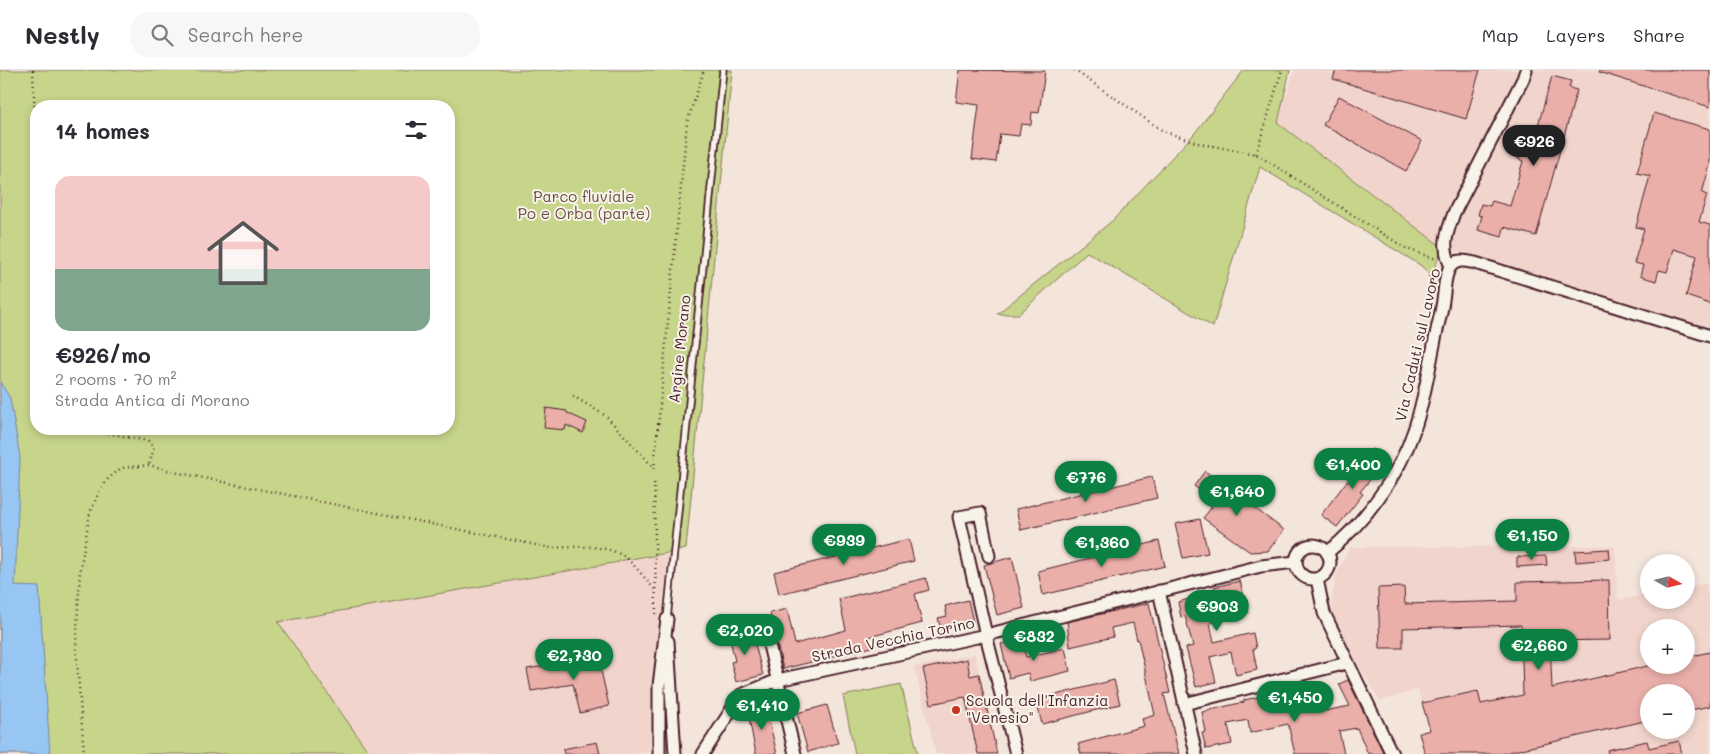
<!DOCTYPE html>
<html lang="en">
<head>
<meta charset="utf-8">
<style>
	body { margin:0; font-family:Mali,sans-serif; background:#f7f7f7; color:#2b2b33; height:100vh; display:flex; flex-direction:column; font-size:19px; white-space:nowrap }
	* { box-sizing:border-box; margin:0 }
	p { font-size:16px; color:#7c7c81 }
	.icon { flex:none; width:28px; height:28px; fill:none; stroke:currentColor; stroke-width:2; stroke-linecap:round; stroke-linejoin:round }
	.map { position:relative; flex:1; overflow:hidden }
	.sheet { position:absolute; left:30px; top:30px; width:425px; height:335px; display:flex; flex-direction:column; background:#fff; border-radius:20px; box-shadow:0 2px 8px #0003 }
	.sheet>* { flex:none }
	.needle { width:32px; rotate:98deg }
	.controls { position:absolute; left:1640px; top:484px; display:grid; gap:10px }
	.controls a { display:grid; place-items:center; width:55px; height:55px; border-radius:50%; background:#fff; box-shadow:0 2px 8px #0003; font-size:25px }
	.price { position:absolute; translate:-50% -42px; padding:0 11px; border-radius:18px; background:#0b8043; color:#fff; font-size:16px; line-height:32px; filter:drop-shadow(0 1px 2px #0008) }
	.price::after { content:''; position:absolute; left:50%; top:30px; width:15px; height:11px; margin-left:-8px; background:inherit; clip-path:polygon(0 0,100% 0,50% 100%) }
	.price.active { background:#222; color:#fff }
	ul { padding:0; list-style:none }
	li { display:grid; align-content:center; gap:10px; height:265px; padding:0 25px }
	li+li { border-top:1px solid #e1e1e2 }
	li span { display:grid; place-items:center; height:155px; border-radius:15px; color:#555 }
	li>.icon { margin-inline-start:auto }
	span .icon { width:90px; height:90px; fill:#fffc; stroke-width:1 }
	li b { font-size:21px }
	h2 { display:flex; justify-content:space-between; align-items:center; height:60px; padding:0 25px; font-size:21px }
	header { display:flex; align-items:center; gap:30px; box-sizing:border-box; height:70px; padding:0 25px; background:#fff; border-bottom:1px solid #e1e1e2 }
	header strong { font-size:24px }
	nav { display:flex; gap:28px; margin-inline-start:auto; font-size:18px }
	.search { width:350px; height:45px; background:#f7f7f7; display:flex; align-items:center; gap:12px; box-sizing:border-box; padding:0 18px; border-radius:20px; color:#7c7c81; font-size:19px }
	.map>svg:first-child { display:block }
</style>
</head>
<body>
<header>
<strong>Nestly</strong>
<div class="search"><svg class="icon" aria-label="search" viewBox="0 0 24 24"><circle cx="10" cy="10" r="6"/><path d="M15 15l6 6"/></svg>Search here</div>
<nav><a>Map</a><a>Layers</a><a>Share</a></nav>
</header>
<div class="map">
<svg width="1710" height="684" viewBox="0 0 1710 684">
	<rect width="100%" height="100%" fill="#f4e5db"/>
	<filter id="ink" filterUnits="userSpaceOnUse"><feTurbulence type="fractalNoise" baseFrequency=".02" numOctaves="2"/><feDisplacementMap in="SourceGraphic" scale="10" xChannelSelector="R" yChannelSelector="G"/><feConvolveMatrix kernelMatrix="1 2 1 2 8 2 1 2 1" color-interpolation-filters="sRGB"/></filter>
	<g filter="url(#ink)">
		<!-- built -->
		<g fill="#f1d5cc" fill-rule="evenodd">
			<path d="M1294 0H1710V259L1442 177 1278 52Z"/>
			<path d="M1615 476 1618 530 1649 524V530H1686V517L1706 513 1708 525H1710V684H1425L1419 663 1430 660 1418 620 1380 631 1332 552V528L1336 505 1350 477ZM1649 558H1686V595H1649ZM1649 622H1686V660H1649Z"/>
			<path d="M673 483 657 680 638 684H370L277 552Z"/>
			<path d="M975 584 997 684H936L914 597Z"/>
		</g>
		<!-- green -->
		<g fill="#c6d58a" stroke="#887a5a" fill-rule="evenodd">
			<path d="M0 0H732L686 479 648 487V486L619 491V492L278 552 370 684H0ZM36 36H449V359H36Z"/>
			<path d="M1244 0H1290L1278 53 1442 177 1430 212 1428 202 1420 195 1260 97 1213 257 1087 182 1019 244H997L1112 151 1194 64Z"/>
			<path d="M901 614 918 684H855L843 626Z"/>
		</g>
		<!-- water -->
		<path fill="#97c6f2" stroke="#7883a2" d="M0 312 10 328 20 387 15 516 39 517 50 684H0Z"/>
		<!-- building -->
		<g fill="#eaafa9" stroke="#4a1f2b">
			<path d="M960 0 1045 1 1039 43 1032 42 1031 55 1021 54 1019 66 1000 64 996 92 972 89 979 35 956 32Z"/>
			<path d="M1336 0H1480L1466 49 1333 9Z"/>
			<path d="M1600 0H1710V37L1599 2Z"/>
			<path d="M1552 6 1571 11 1569 18 1577 20 1536 166 1504 157 1502 167 1478 160 1482 146 1478 145 1481 134 1490 136 1492 131 1510 136 1523 91 1518 89 1525 64 1535 66Z"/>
			<path d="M1339 26 1422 71 1406 101 1323 55Z"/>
			<path d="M1654 43 1710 59V95L1702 123 1707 125 1699 152 1710 155V234L1686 226 1697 186 1674 179 1667 202 1659 200 1656 211 1640 206 1643 195 1634 193 1644 159 1636 157 1650 106 1637 103Z"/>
			<path d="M546 338 567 341V343L587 352 583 363 566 355 565 360 544 358Z"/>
			<path d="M1372 379 1386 390 1360 422 1363 424 1337 457 1321 445 1347 411 1350 413 1367 392 1364 390Z"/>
			<path d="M1205 401 1284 460 1268 481 1250 482 1203 448 1212 437 1198 427 1202 422 1194 416Z"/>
			<path d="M1152 407 1157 428 1021 460 1016 439Z"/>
			<path d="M1200 449 1208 483 1183 488 1175 454Z"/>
			<path d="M909 469 914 491 779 524 774 502Z"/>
			<path d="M1159 471 1165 496 1043 525 1038 501Z"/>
			<path d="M1609 479 1610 489 1576 492 1575 481Z"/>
			<path d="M1546 486 1547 495 1517 497V487Z"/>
			<path d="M1012 487 1024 538 997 545 984 495Z"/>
			<path d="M926 508 929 520 915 524 922 553 869 567 872 577 783 599 770 543 787 539 795 574 846 560 839 529Z"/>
			<path d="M1609 510 1610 570 1550 571 1552 618 1652 595H1686V587L1710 582V636L1686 641V622H1649V650L1500 684H1425L1419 663 1430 660 1422 633 1478 621 1481 634 1523 625 1521 555 1403 558V578H1380L1378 518 1404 517 1405 534 1517 531V512Z"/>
			<path d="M1240 511 1248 543 1210 553 1214 572 1253 563 1256 578 1253 579 1257 600 1236 605 1231 582 1210 587 1216 612 1196 617 1186 578 1193 576 1185 546 1181 547 1178 532 1215 522 1214 517Z"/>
			<path d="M968 530 973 552 941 560 938 548 947 546 945 536Z"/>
			<path d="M1149 533 1170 623 1164 624 1179 684H1081L1078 674 1144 656 1142 649 1155 645 1138 569 1137 570 1133 553 1111 558 1113 567 1070 577 1067 552Z"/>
			<path d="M751 559 763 605 736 612 731 592 735 591 729 565Z"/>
			<path d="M1022 569 1026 587 1065 578 1070 601 1030 611 1028 603 1009 608 1001 574Z"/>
			<path d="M598 587 609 636 580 643 573 614 531 621 527 599Z"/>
			<path d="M967 589 970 606 979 604 997 684H978L965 627 931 634 923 599Z"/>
			<path d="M1114 610 1120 634 1042 654 1036 630Z"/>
			<path d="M1348 610 1384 684H1368L1357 658 1339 661 1344 684H1295L1288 654 1250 663 1248 650 1228 654 1232 674 1206 679 1202 663 1206 662 1202 642 1244 632V630L1268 625 1271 634 1304 626 1303 621 1313 619 1319 642 1350 636 1339 614Z"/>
			<path d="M765 634 777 684H756L748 643 752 637Z"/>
			<path d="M827 635 838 673 808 682 797 643Z"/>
			<path d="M1647 671 1649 678 1679 671 1682 684H1608L1607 680Z"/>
			<path d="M597 672 600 684H564L563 679Z"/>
		</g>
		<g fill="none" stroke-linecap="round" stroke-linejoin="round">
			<!-- service casing -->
			<g stroke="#4a1f2b" stroke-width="9">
				<path id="service" d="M667 549 723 0"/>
			</g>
			<!-- minor casing -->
			<g stroke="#4a1f2b" stroke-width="15">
				<g id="minor">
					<path d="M1451 196C1441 175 1447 163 1454 143L1523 9 1526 0"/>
					<circle cx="1313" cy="492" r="17"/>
					<path d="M1327 483C1364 453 1399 406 1414 360 1425 329 1430 292 1437 260 1439 250 1442 240 1443 230 1445 220 1444 206 1450 197 1457 188 1466 191 1475 193L1710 266"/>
					<path d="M989 486 980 443 959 447 986 565 1016 684"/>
					<path d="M1317 509 1324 543 1392 684"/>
					<path d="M1159 521 1196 684"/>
					<path d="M764 554 795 684"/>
					<path d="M668 571 675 684"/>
					<path d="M1184 634 1347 593"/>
					<path d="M659 684V616L667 549"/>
					<path d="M703 684 741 625 778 610 986 565 1261 496 1296 492"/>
				</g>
			</g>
			<!-- path -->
			<g stroke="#4a1f2b" stroke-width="2.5" stroke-dasharray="1 4" stroke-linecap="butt">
				<path d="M33 0 36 79"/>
				<path d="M1074 0 1163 61 1201 74 1256 84 1407 179 1436 189"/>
				<path d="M1256 84 1282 0"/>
				<path d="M573 326 606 346 654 398"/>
				<path d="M94 359 102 362 148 371 154 378 149 395"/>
				<path d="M656 544 654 398 687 53 704 0"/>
				<path d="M84 684 76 577 80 501 90 443 99 422 108 409 121 398 149 395 174 402 551 478C574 477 607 473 626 488 637 497 646 510 655 520"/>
			</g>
			<!-- service -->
			<use href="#service" stroke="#f7f3e8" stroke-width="5.5"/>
			<!-- minor -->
			<use href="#minor" stroke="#f7f3e8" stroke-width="11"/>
		</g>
	</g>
	<!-- markers -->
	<circle fill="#c8321e" stroke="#f7f3e8" stroke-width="2" cx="956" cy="640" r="5"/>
	<g text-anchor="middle" stroke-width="4" stroke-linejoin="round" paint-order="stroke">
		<!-- park labels -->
		<g font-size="15" fill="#694c43" stroke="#f7f3e8">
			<text x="584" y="132">Parco fluviale<tspan x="584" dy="17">Po e Orba (parte)</tspan></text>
		</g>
		<!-- street labels -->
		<g font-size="15" fill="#4a1f2b" stroke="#f7f3e8">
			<text transform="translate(1418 275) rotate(-77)" y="5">Via Caduti sul Lavoro</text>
			<text transform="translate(680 279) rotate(-84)" y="5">Argine Morano</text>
			<text transform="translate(893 570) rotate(-12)" y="5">Strada Vecchia Torino</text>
		</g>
		<!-- poi labels -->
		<g font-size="15" fill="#4a1f2b" stroke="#f7f3e8" text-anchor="start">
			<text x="966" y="636">Scuola dell'Infanzia<tspan x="966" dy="17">"Venesio"</tspan></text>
		</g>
	</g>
</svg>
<div class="controls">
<a><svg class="needle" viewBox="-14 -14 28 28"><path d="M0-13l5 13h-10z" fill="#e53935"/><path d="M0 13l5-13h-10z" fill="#7c7c81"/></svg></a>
<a>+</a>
<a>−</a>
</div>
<b class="price active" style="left:1534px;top:97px">€926</b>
<b class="price" style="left:1353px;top:420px">€1,400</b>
<b class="price" style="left:1086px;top:433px">€776</b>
<b class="price" style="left:1237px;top:447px">€1,640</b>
<b class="price" style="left:1532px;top:491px">€1,150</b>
<b class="price" style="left:844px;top:496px">€939</b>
<b class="price" style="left:1102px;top:498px">€1,360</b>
<b class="price" style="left:1217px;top:562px">€903</b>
<b class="price" style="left:745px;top:586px">€2,020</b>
<b class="price" style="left:1034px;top:592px">€832</b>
<b class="price" style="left:1539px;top:601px">€2,660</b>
<b class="price" style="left:574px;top:611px">€2,730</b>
<b class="price" style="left:1295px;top:653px">€1,450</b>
<b class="price" style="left:762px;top:661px">€1,410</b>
<section class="sheet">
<h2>14 homes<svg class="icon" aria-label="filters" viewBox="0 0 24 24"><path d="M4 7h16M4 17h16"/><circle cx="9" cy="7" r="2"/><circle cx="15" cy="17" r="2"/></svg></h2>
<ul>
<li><span style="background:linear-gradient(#f6c9c9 60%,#7fa58c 0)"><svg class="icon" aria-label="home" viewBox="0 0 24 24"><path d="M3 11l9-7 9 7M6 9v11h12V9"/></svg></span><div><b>€926/mo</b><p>2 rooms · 70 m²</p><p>Strada Antica di Morano</p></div></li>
</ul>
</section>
</div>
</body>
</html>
